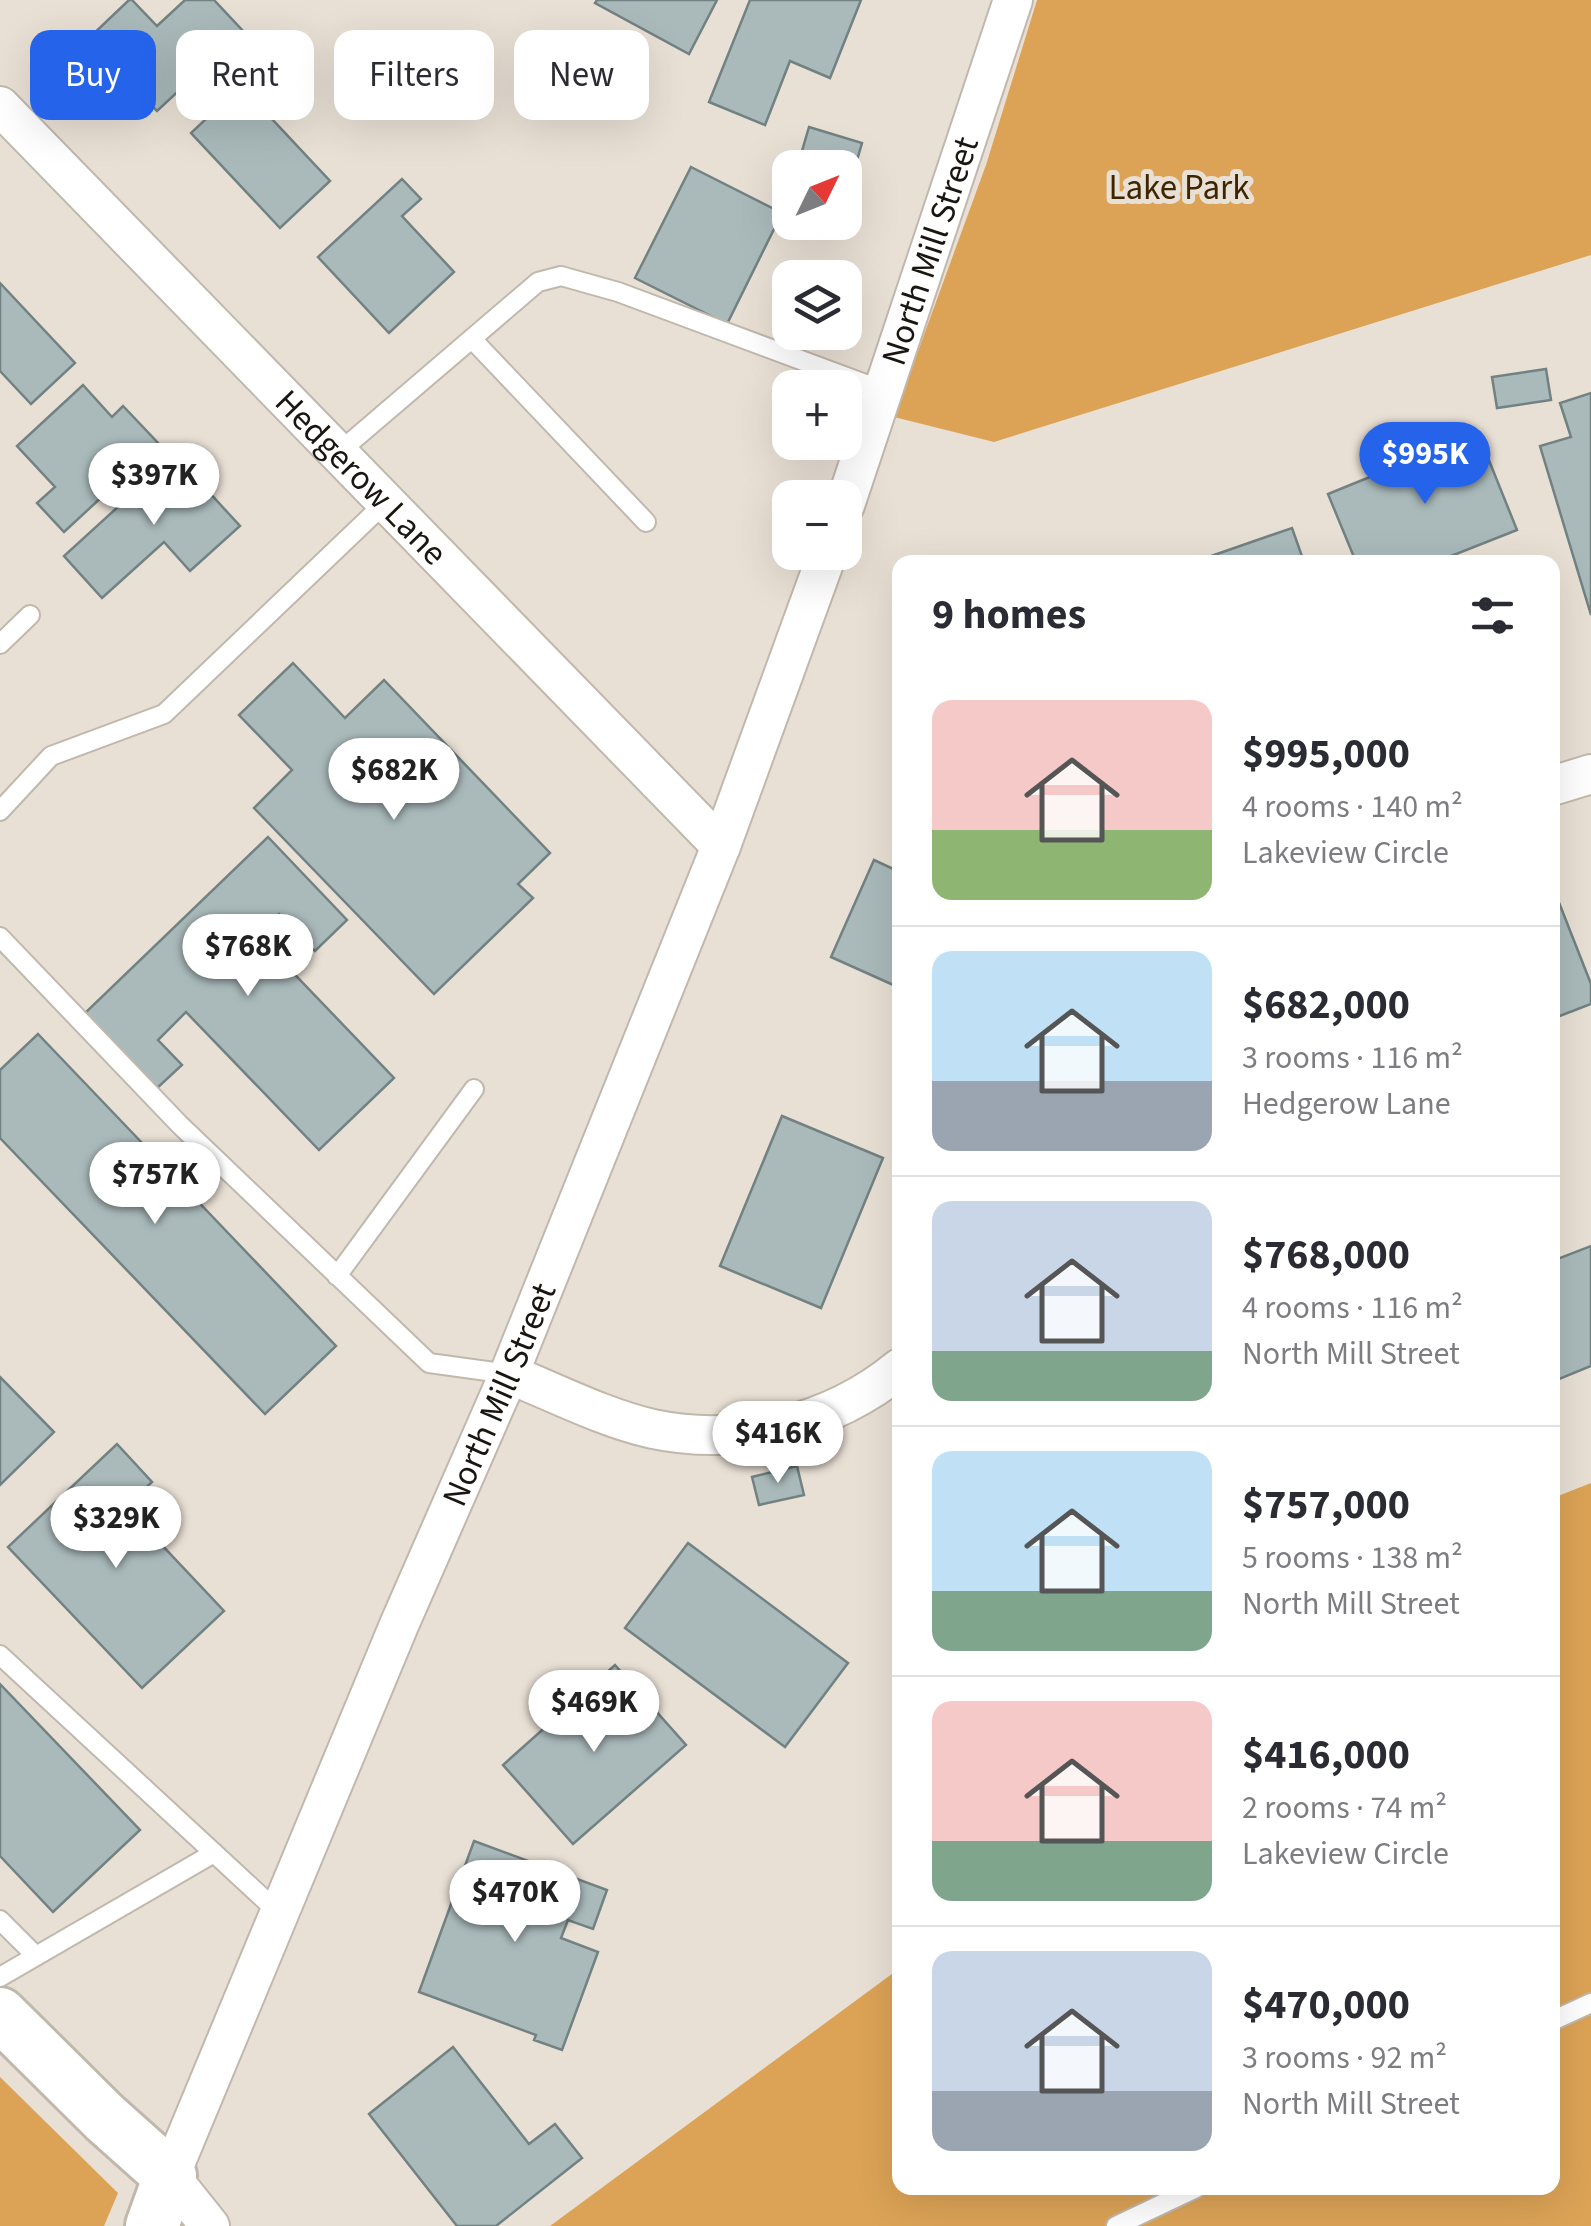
<!DOCTYPE html>
<html lang="en">
<head>
<meta charset="utf-8">
<style>
	body { margin:0; font-family:"Source Sans 3",sans-serif; background:#f7f7f7; color:#2b2b33; height:100vh; display:flex; flex-direction:column; font-size:38px; white-space:nowrap }
	* { box-sizing:border-box; margin:0 }
	p { font-size:32px; color:#7c7c81 }
	.icon { flex:none; width:55px; height:55px; fill:none; stroke:currentColor; stroke-width:2; stroke-linecap:round; stroke-linejoin:round }
	.map { position:relative; flex:1; overflow:hidden }
	.details { position:absolute; left:892px; top:555px; width:668px; height:1640px; display:flex; flex-direction:column; background:#fff; border-radius:20px; box-shadow:0 10px 40px #0002 }
	.details>* { flex:none }
	.top-card { position:absolute; left:30px; top:30px; width:712px; height:90px; display:flex; gap:20px }
	.needle { width:65px; rotate:47deg }
	.buttons { position:absolute; left:772px; top:150px; display:grid; gap:20px }
	.buttons a { display:grid; place-items:center; width:90px; height:90px; border-radius:20px; background:#fff; box-shadow:0 10px 40px #0002; font-size:50px }
	.price { position:absolute; translate:-50% -85px; padding:0 22px; border-radius:35px; background:#fff; color:#222; font-size:32px; line-height:65px; filter:drop-shadow(0 2px 5px #0008) }
	.price::after { content:''; position:absolute; left:50%; top:60px; width:30px; height:22px; margin-left:-15px; background:inherit; clip-path:polygon(0 0,100% 0,50% 100%) }
	.price.selected { background:#2563eb; color:#fff }
	ul { padding:0; list-style:none }
	li { display:flex; align-items:center; gap:30px; height:250px; padding:0 40px }
	li+li { border-top:2px solid #e1e1e2 }
	li span { display:grid; place-items:center; flex:none; width:280px; height:200px; border-radius:20px; color:#555 }
	li>.icon { margin-inline-start:auto }
	span .icon { width:120px; height:120px; fill:#fffc; stroke-width:1 }
	li b { font-size:42px }
	h2 { display:flex; justify-content:space-between; align-items:center; height:120px; padding:0 40px; font-size:42px }
	.tag { padding:0 35px; border-radius:20px; background:#fff; box-shadow:0 10px 40px #0002; font-size:35px; line-height:90px }
	.tag.selected { background:#2563eb; color:#fff }
	.map>svg:first-child { display:block }
</style>
</head>
<body>
<div class="map">
<svg width="1591" height="2226" viewBox="0 0 1591 2226">
	<rect width="100%" height="100%" fill="#e9e0d5"/>
	<!-- green -->
	<g fill="#dca356">
		<path d="M1037 0H1591V255L994 442 894 417 986 165Z"/>
		<path d="M1591 1483V2226H550L900 1968V2188H1552L1553 1498Z"/>
		<path d="M0 2077 118 2193 104 2226H0Z"/>
	</g>
	<!-- building -->
	<g fill="#aababb" stroke="#728182" stroke-width="2.5">
		<path d="M129 0H132L157 26 185 0H214L243 31 157 111 89 38Z"/>
		<path d="M597 0H717L689 54 595 3Z"/>
		<path d="M750 0H861L830 78 790 61 765 125 709 102Z"/>
		<path d="M241 86 330 181 280 228 191 133Z"/>
		<path d="M809 127 862 143 847 194 845 168H797Z"/>
		<path d="M691 167 782 213 727 324 635 278Z"/>
		<path d="M402 179 421 199 402 216 454 272 389 333 318 257Z"/>
		<path d="M0 283 75 363 31 404 0 371Z"/>
		<path d="M1546 369 1551 400 1497 408 1492 377Z"/>
		<path d="M83 385 112 417 123 406 159 444 64 532 37 503 55 487 17 446Z"/>
		<path d="M1591 393V615L1540 446 1571 437 1560 403Z"/>
		<path d="M1478 433 1517 530 1436 562H1356L1328 494Z"/>
		<path d="M175 455 240 526 190 571 164 542 102 598 64 556Z"/>
		<path d="M1292 528 1304 562H1194Z"/>
		<path d="M293 663 345 718 384 680 550 853 518 884 533 898 434 994 254 808 292 770 239 715Z"/>
		<path d="M268 837 347 920 315 951 279 914 257 935 394 1078 319 1150 186 1012 158 1040 182 1065 155 1090 83 1015Z"/>
		<path d="M874 860 900 872V988L831 957Z"/>
		<path d="M1558 900 1591 984V1004L1552 1019V902Z"/>
		<path d="M38 1034 336 1346 265 1414 0 1138V1070Z"/>
		<path d="M782 1116 883 1158 821 1308 720 1266Z"/>
		<path d="M1591 1246V1366L1552 1382V1261Z"/>
		<path d="M0 1377 54 1432 0 1485Z"/>
		<path d="M117 1444 152 1482 126 1507 224 1611 142 1688 8 1547Z"/>
		<path d="M797 1466 804 1495 759 1505 752 1477Z"/>
		<path d="M688 1543 848 1663 785 1747 625 1628Z"/>
		<path d="M615 1665 686 1745 573 1844 503 1765Z"/>
		<path d="M0 1684 140 1830 53 1912 0 1856Z"/>
		<path d="M474 1841 607 1890 593 1929 568 1920 561 1938 598 1952 562 2050 534 2040 536 2035 419 1992Z"/>
		<path d="M453 2047 529 2144 555 2124 582 2158 496 2226H457L369 2114Z"/>
	</g>
	<g fill="none" stroke-linecap="round" stroke-linejoin="round">
		<!-- lane casing -->
		<g stroke="#c1b8ad" stroke-width="22">
			<g id="lane">
				<path d="M472 339 646 522"/>
				<path d="M338 453 538 282 561 276 618 292 884 391"/>
				<path d="M0 644 30 615"/>
				<path d="M0 811 51 756 164 714 386 502"/>
				<path d="M0 937 180 1125 429 1363 509 1374"/>
				<path d="M337 1276 474 1089"/>
				<path d="M0 1655 279 1913"/>
				<path d="M0 1920 36 1956"/>
				<path d="M0 1977 214 1853"/>
				<path d="M1552 2021 1591 2003"/>
				<path d="M1116 2226 1196 2188"/>
			</g>
		</g>
		<!-- street casing -->
		<g stroke="#c1b8ad" stroke-width="42">
			<g id="street">
				<path id="s1" d="M0 106 721 846"/>
				<path id="s2" d="M845 505 1013 0"/>
				<path d="M1552 786 1591 774"/>
				<path d="M509 1374C556 1393 604 1418 653 1429 739 1447 832 1424 900 1368"/>
				<path id="s3" d="M210 2226 170 2176 399 1625 509 1374 721 846 828 552"/>
			</g>
		</g>
		<!-- secondary casing -->
		<g stroke="#c1b8ad" stroke-width="58">
			<path id="secondary" d="M0 2014 105 2118 170 2176 152 2226"/>
		</g>
		<!-- lane -->
		<use href="#lane" stroke="#fff" stroke-width="18"/>
		<!-- street -->
		<use href="#street" stroke="#fff" stroke-width="38"/>
		<!-- secondary -->
		<use href="#secondary" stroke="#fff" stroke-width="52"/>
	</g>
	<g text-anchor="middle" stroke-width="10" stroke-linejoin="round" paint-order="stroke">
		<!-- park labels -->
		<g font-size="35" fill="#3e2500" stroke="#e9e0d5">
			<text x="1179" y="199">Lake Park</text>
		</g>
		<!-- street labels -->
		<g font-size="35" fill="#191511" stroke="#e9e0d5">
			<text dy="12" stroke="none"><textPath href="#s2" startOffset="268">North Mill Street</textPath></text>
			<text dy="12" stroke="none"><textPath href="#s1" startOffset="518">Hedgerow Lane</textPath></text>
			<text dy="12" stroke="none"><textPath href="#s3" startOffset="912">North Mill Street</textPath></text>
		</g>
	</g>
</svg>
<div class="buttons">
<a><svg class="needle" viewBox="-14 -14 28 28"><path d="M0-13l5 13h-10z" fill="#e53935"/><path d="M0 13l5-13h-10z" fill="#7c7c81"/></svg></a>
<a><svg class="icon" aria-label="layers" viewBox="0 0 24 24"><path d="M12 4l9 5-9 5-9-5zM3 14l9 5 9-5"/></svg></a>
<a>+</a>
<a>−</a>
</div>
<b class="price selected" style="left:1425px;top:507px">$995K</b>
<b class="price" style="left:154px;top:528px">$397K</b>
<b class="price" style="left:394px;top:823px">$682K</b>
<b class="price" style="left:248px;top:999px">$768K</b>
<b class="price" style="left:155px;top:1227px">$757K</b>
<b class="price" style="left:778px;top:1486px">$416K</b>
<b class="price" style="left:116px;top:1571px">$329K</b>
<b class="price" style="left:594px;top:1755px">$469K</b>
<b class="price" style="left:515px;top:1945px">$470K</b>
<div class="top-card">
<a class="tag selected">Buy</a>
<a class="tag">Rent</a>
<a class="tag">Filters</a>
<a class="tag">New</a>
</div>
<section class="details">
<h2>9 homes<svg class="icon" aria-label="filters" viewBox="0 0 24 24"><path d="M4 7h16M4 17h16"/><circle cx="9" cy="7" r="2"/><circle cx="15" cy="17" r="2"/></svg></h2>
<ul>
<li><span style="background:linear-gradient(#f6c9c9 65%,#8fb573 0)"><svg class="icon" aria-label="home" viewBox="0 0 24 24"><path d="M3 11l9-7 9 7M6 9v11h12V9"/></svg></span><div><b>$995,000</b><p>4 rooms · 140 m²</p><p>Lakeview Circle</p></div></li>
<li><span style="background:linear-gradient(#bfe0f5 65%,#9aa5b1 0)"><svg class="icon" aria-label="home" viewBox="0 0 24 24"><path d="M3 11l9-7 9 7M6 9v11h12V9"/></svg></span><div><b>$682,000</b><p>3 rooms · 116 m²</p><p>Hedgerow Lane</p></div></li>
<li><span style="background:linear-gradient(#c9d6e8 75%,#7fa58c 0)"><svg class="icon" aria-label="home" viewBox="0 0 24 24"><path d="M3 11l9-7 9 7M6 9v11h12V9"/></svg></span><div><b>$768,000</b><p>4 rooms · 116 m²</p><p>North Mill Street</p></div></li>
<li><span style="background:linear-gradient(#bfe0f5 70%,#7fa58c 0)"><svg class="icon" aria-label="home" viewBox="0 0 24 24"><path d="M3 11l9-7 9 7M6 9v11h12V9"/></svg></span><div><b>$757,000</b><p>5 rooms · 138 m²</p><p>North Mill Street</p></div></li>
<li><span style="background:linear-gradient(#f6c9c9 70%,#7fa58c 0)"><svg class="icon" aria-label="home" viewBox="0 0 24 24"><path d="M3 11l9-7 9 7M6 9v11h12V9"/></svg></span><div><b>$416,000</b><p>2 rooms · 74 m²</p><p>Lakeview Circle</p></div></li>
<li><span style="background:linear-gradient(#c9d6e8 70%,#9aa5b1 0)"><svg class="icon" aria-label="home" viewBox="0 0 24 24"><path d="M3 11l9-7 9 7M6 9v11h12V9"/></svg></span><div><b>$470,000</b><p>3 rooms · 92 m²</p><p>North Mill Street</p></div></li>
</ul>
</section>
</div>
</body>
</html>
